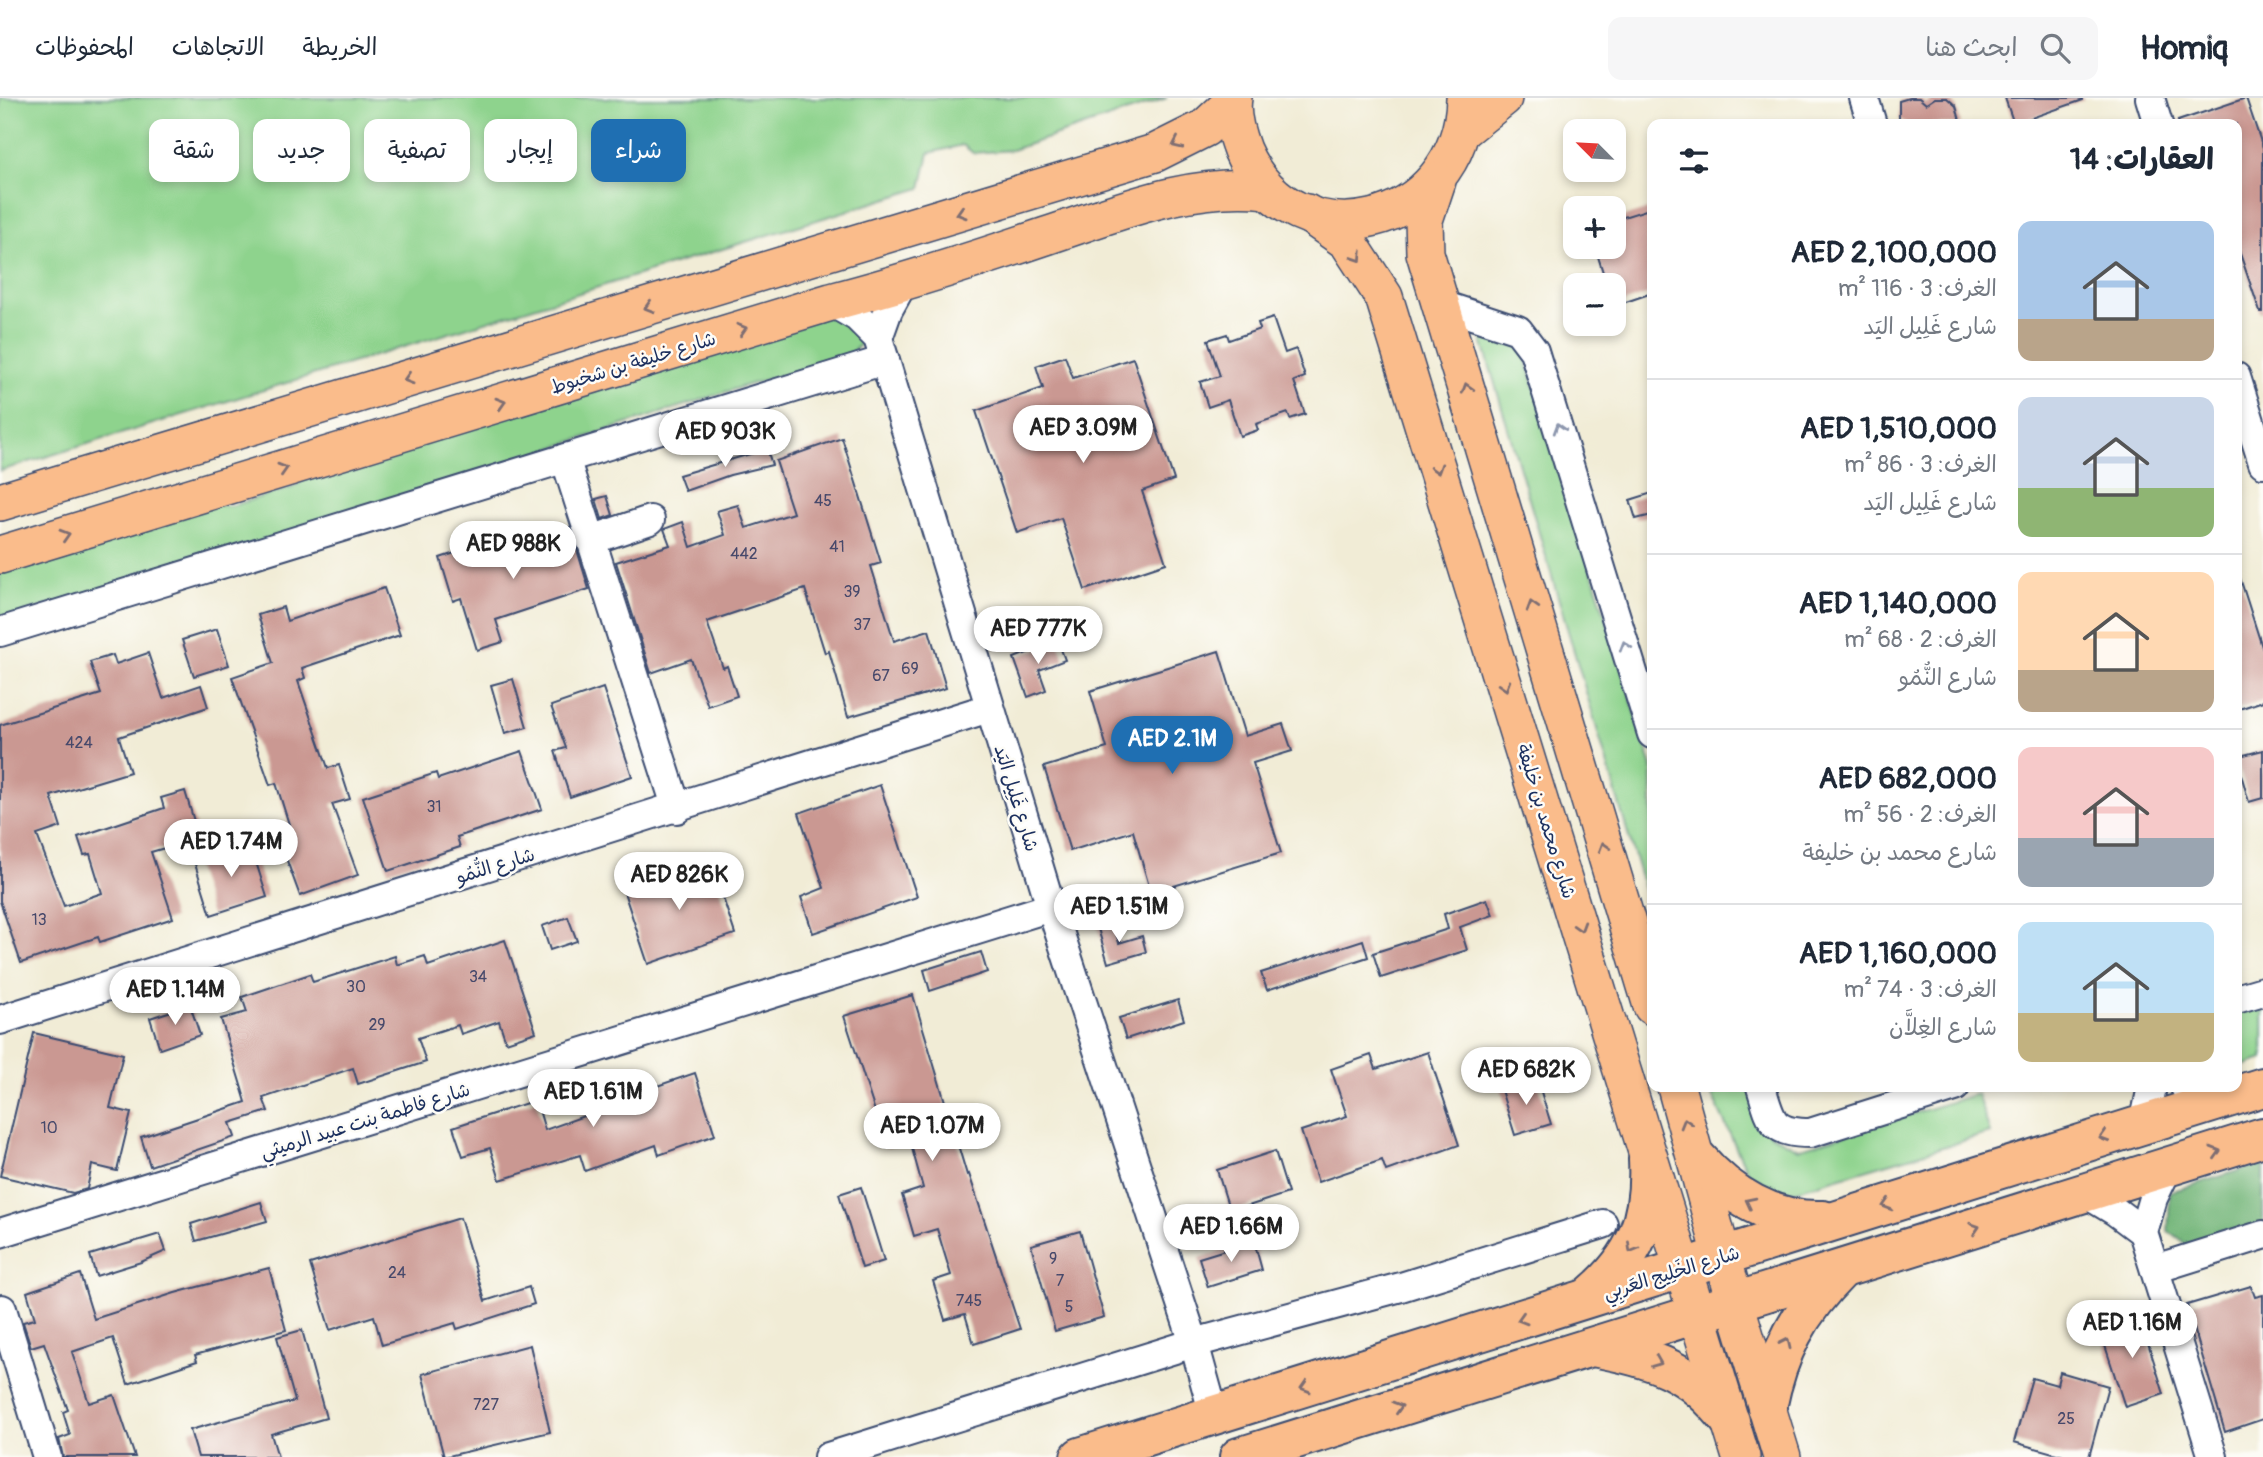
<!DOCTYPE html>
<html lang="ar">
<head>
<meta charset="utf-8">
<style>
	body { margin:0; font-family:Pangolin,"Playpen Sans Arabic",sans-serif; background:#f6f6f7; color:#1f2937; direction:rtl; height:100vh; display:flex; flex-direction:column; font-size:26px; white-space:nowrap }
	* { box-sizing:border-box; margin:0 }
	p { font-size:23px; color:#747a83 }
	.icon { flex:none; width:38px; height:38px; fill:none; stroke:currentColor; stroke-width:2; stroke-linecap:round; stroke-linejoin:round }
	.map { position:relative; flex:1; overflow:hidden; direction:ltr }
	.panel { position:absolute; left:1647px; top:21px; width:595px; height:973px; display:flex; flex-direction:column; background:#fff; border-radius:14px; box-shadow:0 4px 10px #0003; direction:rtl }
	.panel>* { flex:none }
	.banner { position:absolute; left:21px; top:21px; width:665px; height:63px; direction:rtl; display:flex; gap:14px }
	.needle { width:46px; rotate:294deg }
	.fabs { position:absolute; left:1563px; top:21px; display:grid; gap:14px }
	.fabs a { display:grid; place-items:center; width:63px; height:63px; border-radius:14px; background:#fff; box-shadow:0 4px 10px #0003; font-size:35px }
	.price { position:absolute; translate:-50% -60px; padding:0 16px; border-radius:24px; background:#fff; color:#222; font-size:23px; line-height:46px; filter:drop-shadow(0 2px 4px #0008) }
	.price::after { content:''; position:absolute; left:50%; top:42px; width:21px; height:16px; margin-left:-10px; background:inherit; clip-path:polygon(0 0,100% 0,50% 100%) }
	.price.current { background:#1f6fb2; color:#fff }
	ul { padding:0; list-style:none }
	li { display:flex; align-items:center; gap:21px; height:175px; padding:0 28px }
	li+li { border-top:2px solid #e0e1e3 }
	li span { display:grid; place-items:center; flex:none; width:196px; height:140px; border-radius:14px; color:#555 }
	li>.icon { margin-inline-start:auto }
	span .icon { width:84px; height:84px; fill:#fffc; stroke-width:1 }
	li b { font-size:30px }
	h2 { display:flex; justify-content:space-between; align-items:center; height:84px; padding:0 28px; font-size:30px }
	.pill { padding:0 24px; border-radius:14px; background:#fff; box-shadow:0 4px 10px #0003; font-size:24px; line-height:63px }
	.pill.current { background:#1f6fb2; color:#fff }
	header { display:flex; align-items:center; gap:42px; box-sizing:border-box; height:98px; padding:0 35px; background:#fff; border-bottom:2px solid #e0e1e3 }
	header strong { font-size:33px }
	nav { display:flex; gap:38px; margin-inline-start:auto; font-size:24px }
	.search { width:490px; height:63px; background:#f6f6f7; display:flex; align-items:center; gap:18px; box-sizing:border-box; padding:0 24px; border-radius:14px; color:#747a83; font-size:26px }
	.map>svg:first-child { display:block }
</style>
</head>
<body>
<header>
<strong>Homiq</strong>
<div class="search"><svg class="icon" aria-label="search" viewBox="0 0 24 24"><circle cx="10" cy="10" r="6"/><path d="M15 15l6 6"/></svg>ابحث هنا</div>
<nav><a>الخريطة</a><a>الاتجاهات</a><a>المحفوظات</a></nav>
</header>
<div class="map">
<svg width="2263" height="1359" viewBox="0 0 2263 1359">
	<rect width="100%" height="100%" fill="#fdfcf7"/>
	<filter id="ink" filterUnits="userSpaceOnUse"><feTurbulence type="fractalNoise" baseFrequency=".0143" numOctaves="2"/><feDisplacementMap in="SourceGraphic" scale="14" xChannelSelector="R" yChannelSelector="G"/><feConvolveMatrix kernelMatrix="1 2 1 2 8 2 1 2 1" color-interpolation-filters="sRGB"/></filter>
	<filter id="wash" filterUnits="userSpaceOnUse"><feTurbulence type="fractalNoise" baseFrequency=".00686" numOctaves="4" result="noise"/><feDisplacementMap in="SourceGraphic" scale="28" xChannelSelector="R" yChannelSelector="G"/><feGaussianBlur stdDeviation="1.57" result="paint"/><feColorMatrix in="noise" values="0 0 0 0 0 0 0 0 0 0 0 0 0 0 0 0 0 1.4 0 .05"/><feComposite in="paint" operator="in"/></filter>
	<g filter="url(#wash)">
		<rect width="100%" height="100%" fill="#f1ecd6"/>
		<!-- green -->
		<g fill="#8ed38d" stroke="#548176" stroke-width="2">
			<path d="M0 0H1167L1012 52 973 55 963 47 929 55 921 90 0 373Z"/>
			<path d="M842 210 862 223 861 246 846 259 744 288 271 441 0 522V471L207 406 231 408 294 389 320 369Z"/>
			<path d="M1479 232 1519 238 1652 669V817Z"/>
			<path d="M2263 903V961L2237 970 2236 910Z"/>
			<path d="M1708 989H1753L1769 1035 1798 1051 1977 996 1990 1035 1784 1096 1748 1075Z"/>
		</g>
		<!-- forest -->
		<path fill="#72b578" stroke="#46726b" stroke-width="2" d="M2263 1065V1137L2201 1157 2168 1133 2170 1094Z"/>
		<g id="blocks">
			<!-- building -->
			<g fill="#ca9892">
				<path d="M1909 0H1919L1926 6 1935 0H1947L1956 8 1961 26H1908L1899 21V3Z"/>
				<path d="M2005 0H2083V2L2014 26Z"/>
				<path d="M2246 0 2263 50V214H2260L2236 144V26H2179L2178 23Z"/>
				<path d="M1652 110V195L1614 208V187H1607L1595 149H1614V122Z"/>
				<path d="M1273 220 1285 255 1296 251 1305 279 1294 283 1305 316 1290 321 1288 315 1256 326 1258 332 1240 338 1228 302 1208 309 1200 284 1220 278 1208 242 1227 236 1229 242 1260 231 1258 225Z"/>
				<path d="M1065 258 1073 280 1133 260 1174 382 1142 393 1166 465 1085 492 1061 420 1017 435 976 313 1043 290 1036 268Z"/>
				<path d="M842 340 881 465 871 468 894 543 929 532 946 590 848 619 829 553 825 555 805 491 707 524 723 570 727 568 737 598 708 608 691 561 651 575 616 464 670 447 664 431 683 424 691 449 725 437 717 413 738 407 746 430 793 415 776 363Z"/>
				<path d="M767 351 772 367 730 377 685 393 679 377Z"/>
				<path d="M1652 395V417L1636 421 1630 402Z"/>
				<path d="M607 398 613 417 602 421 596 401Z"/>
				<path d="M570 429 589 491 496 522 503 544 477 552 461 500 453 503 440 460 473 449 477 461Z"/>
				<path d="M2236 480H2240L2263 552V603L2236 612Z"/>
				<path d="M384 490 400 537 302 570 305 580 298 583 328 670 339 667 350 701 332 706 358 777 300 798 279 741 292 736 276 685 270 687 232 579 273 565 258 517 283 509 287 523Z"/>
				<path d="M217 531 229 567 194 578 182 542Z"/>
				<path d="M1058 543 1065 562 1039 572 1046 592 1028 599 1014 560Z"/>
				<path d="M1219 553 1245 638 1283 626 1292 653 1253 665 1281 755 1151 795 1133 733 1070 753 1044 669 1107 650 1090 593Z"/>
				<path d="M148 555 163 600 201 587 208 609 119 639 130 674 51 698 61 729 37 737 64 808 102 795 90 756 84 757 78 739 164 710 161 700 185 693 199 740 151 754 173 820 100 844 98 839 21 865 0 803V627L101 596 90 564 113 557 116 566Z"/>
				<path d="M513 581 527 629 505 635 491 587Z"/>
				<path d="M603 590 632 678 570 699 555 653 566 650 551 608Z"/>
				<path d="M2263 652V700L2249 704 2236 659Z"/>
				<path d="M522 653 542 711 457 739 460 749 388 773 363 699 436 675 438 681Z"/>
				<path d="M880 687 917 799 813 835 801 799 824 790 799 715Z"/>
				<path d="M250 745 267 799 211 817 194 763Z"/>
				<path d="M710 761 735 836 648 866 623 791Z"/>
				<path d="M1487 801 1493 817 1460 829 1467 852 1381 880 1373 855 1448 831 1444 816Z"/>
				<path d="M568 819 577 843 550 852 542 828Z"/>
				<path d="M1112 822 1119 845 1142 838 1146 854 1108 865 1097 827Z"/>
				<path d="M505 842 536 934 506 944 499 923 461 936 458 927 418 940 426 964 358 986 353 970 263 1000 268 1013 230 1025 235 1039 150 1068 141 1039 246 1004 221 921 247 914 242 899 310 876 313 884 395 858 397 867 425 858 428 868Z"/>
				<path d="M1363 842 1368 859 1267 892 1261 875Z"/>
				<path d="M981 854 987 874 930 893 924 872Z"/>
				<path d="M913 897 967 1077 969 1076 1020 1231 974 1246 965 1216 945 1222 933 1183 951 1177 937 1131 914 1138 902 1097 923 1090 910 1043 887 1050 844 918Z"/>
				<path d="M1178 902 1184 922 1126 941 1119 920Z"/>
				<path d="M190 907 200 937 160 951 150 920Z"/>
				<path d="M34 935 123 956 110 1010 131 1015 117 1073 92 1067 87 1091 73 1095 0 1078Z"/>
				<path d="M1428 954 1459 1047 1386 1073 1382 1062 1318 1084 1301 1033 1347 1018 1331 971 1371 957 1376 971Z"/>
				<path d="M695 975 715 1037 659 1057 656 1047 585 1073 580 1057 500 1082 490 1050 463 1058 453 1029 536 1002 545 1032 598 1013 589 988 611 980 619 1001Z"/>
				<path d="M1537 981 1551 1026 1515 1037 1501 992Z"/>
				<path d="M1275 1053 1288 1095 1230 1114 1217 1072Z"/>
				<path d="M861 1089 884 1163 862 1170 839 1096Z"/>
				<path d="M261 1104 267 1123 196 1143 191 1126Z"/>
				<path d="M460 1120 485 1203 529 1189 534 1206 457 1231 455 1225 382 1247 374 1218 330 1232 310 1166Z"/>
				<path d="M1080 1133 1104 1219 1055 1233 1031 1147Z"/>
				<path d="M160 1136 166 1153 141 1164 96 1178 90 1157Z"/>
				<path d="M1254 1143 1262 1172 1208 1189 1199 1160Z"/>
				<path d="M269 1170 286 1232 195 1257 197 1263 128 1286 113 1240 72 1254 89 1305 114 1297 135 1359H63L59 1341 70 1337 63 1314 68 1312 44 1245 31 1249 23 1224 35 1221 27 1194 80 1176 94 1221 175 1195Z"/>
				<path d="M2251 1188 2255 1199 2263 1197V1321L2225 1334 2187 1207Z"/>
				<path d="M2139 1216 2164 1296 2125 1309 2099 1229Z"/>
				<path d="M302 1232 326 1320 271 1336 278 1359H198L190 1332 295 1303 277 1239Z"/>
				<path d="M530 1247 550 1334 444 1359 422 1276Z"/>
				<path d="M2060 1274 2108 1288 2089 1359H2067L2014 1344 2032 1280 2057 1287Z"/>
			</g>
		</g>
	</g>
	<g filter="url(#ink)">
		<use href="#blocks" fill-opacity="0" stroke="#3b4b70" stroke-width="2"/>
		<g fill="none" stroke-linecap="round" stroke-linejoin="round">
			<!-- minor casing -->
			<g stroke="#3b4b70" stroke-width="32">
				<g id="minor">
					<path d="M1864 0 1872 26"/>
					<path d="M2150 0 2158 26"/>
					<path d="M831 204 857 219 878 240 1051 809 1194 1245 1214 1317"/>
					<path d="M1442 207 1518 232 1534 253 1652 636"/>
					<path d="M878 240 888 212 903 185"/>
					<path d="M2236 279 2263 365"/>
					<path d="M565 360 677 711"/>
					<path d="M591 442 650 422"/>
					<path d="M0 534 885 262"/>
					<path d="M2236 901 2263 893"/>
					<path d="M0 922 989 610"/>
					<path d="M1761 989C1771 1022 1771 1035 1810 1035L1955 989"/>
					<path d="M2185 989 2213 1005"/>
					<path d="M2144 1026 2152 989"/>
					<path d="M2168 1069 2153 1100 2143 1134 2213 1359"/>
					<path d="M2085 1095 2115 1113 2143 1134"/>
					<path d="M0 1135 1051 809"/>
					<path d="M2155 1171 2263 1137"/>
					<path d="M2 1211 47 1359"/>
					<path d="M828 1359 1194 1245 1401 1189 1603 1126"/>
				</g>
			</g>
			<!-- major casing -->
			<g stroke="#3b4b70" stroke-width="40">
				<g id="major">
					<path d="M1233 0C1230 17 1236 36 1242 52 1294 172 1462 130 1465 0"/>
					<path d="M1463 32 1503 0"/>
					<path d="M1437 83 1424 122 1425 155 1652 908"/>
					<path d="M1307 115 1348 144 1384 199 1741 1359"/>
					<path d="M0 404 1155 55 1205 30 1232 5"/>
					<path d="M0 457 831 204C904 185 975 162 1046 138 1119 114 1190 83 1268 92"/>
					<path d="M1676 989 1735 1205 1782 1359"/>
				</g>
			</g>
			<!-- highway casing -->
			<g stroke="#3b4b70" stroke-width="42">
				<g id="highway">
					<path d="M1697 1060C1729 1097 1773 1124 1823 1122"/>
					<path d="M1591 1197C1637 1158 1651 1120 1648 1061"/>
					<path d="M1593 1249C1655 1261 1690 1271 1730 1323"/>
					<path d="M1767 1310C1778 1254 1799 1214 1840 1173"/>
					<path d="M1080 1359 2263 989"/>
					<path d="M1239 1359 2263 1039"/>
				</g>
			</g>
			<!-- minor -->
			<use href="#minor" stroke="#fff" stroke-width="28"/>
			<!-- major -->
			<use href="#major" stroke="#fabc8b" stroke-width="37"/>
			<!-- highway -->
			<use href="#highway" stroke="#fabc8b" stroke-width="38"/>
		</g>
		<!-- one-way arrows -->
		<defs><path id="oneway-chevron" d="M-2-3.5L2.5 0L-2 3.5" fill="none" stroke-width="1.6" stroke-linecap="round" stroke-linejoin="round" transform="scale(1.75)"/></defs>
		<g stroke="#7f6e72">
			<use href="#oneway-chevron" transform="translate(1177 46) rotate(155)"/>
			<use href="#oneway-chevron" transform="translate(961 115) rotate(163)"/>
			<use href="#oneway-chevron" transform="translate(1358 159) rotate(57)"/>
			<use href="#oneway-chevron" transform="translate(649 209) rotate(163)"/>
			<use href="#oneway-chevron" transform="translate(742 231) rotate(-17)"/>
			<use href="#oneway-chevron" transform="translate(408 281) rotate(163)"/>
			<use href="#oneway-chevron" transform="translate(1467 290) rotate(-107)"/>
			<use href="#oneway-chevron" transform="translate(501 305) rotate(-17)"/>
			<use href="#oneway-chevron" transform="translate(283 371) rotate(-17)"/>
			<use href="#oneway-chevron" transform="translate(1437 371) rotate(73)"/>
			<use href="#oneway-chevron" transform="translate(65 437) rotate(-17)"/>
			<use href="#oneway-chevron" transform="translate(1532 508) rotate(-107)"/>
			<use href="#oneway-chevron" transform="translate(1505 588) rotate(73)"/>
			<use href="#oneway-chevron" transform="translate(1604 749) rotate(-107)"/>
			<use href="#oneway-chevron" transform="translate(1580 829) rotate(73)"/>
			<use href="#oneway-chevron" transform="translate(1686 1025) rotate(-106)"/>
			<use href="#oneway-chevron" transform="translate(2104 1039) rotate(163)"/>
			<use href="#oneway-chevron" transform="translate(2216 1054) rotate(-17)"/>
			<use href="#oneway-chevron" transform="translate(1750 1104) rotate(-153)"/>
			<use href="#oneway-chevron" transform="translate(1887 1107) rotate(163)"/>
			<use href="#oneway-chevron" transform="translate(1975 1130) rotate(-18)"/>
			<use href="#oneway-chevron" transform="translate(1632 1150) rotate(120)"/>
			<use href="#oneway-chevron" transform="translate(1522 1221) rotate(163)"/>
			<use href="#oneway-chevron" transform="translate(1786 1245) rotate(-65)"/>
			<use href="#oneway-chevron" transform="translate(1657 1264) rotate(22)"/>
			<use href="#oneway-chevron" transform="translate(1305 1289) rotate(163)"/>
			<use href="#oneway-chevron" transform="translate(1398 1309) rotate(-17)"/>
		</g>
		<g stroke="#8d97ae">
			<use href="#oneway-chevron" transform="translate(1559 330) rotate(-107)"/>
			<use href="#oneway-chevron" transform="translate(1625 548) rotate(-107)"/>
		</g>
	</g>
	<g text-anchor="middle" stroke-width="5" stroke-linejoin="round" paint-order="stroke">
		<!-- number labels -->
		<g font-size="16" fill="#47496b">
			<text x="823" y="408">45</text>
			<text x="837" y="454">41</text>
			<text x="744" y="461">442</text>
			<text x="852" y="499">39</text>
			<text x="862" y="532">37</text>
			<text x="910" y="576">69</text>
			<text x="881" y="583">67</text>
			<text x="79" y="650">424</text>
			<text x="434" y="714">31</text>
			<text x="39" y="827">13</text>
			<text x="478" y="884">34</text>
			<text x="356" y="894">30</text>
			<text x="377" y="932">29</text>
			<text x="49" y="1035">10</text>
			<text x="1053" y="1166">9</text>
			<text x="397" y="1180">24</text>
			<text x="1060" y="1188">7</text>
			<text x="969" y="1208">745</text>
			<text x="1069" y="1214">5</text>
			<text x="486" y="1312">727</text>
			<text x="2066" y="1326">25</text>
		</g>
		<!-- street labels -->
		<g font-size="19" fill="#1b2f5e" stroke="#fdfcf7">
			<text transform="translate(633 264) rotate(-17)" y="7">شارع خليفة بن شخبوط</text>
			<text transform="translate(1017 700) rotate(73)" y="7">شارع غَلِيل اليَد</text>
			<text transform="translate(1547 723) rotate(73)" y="7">شارع محمد بن خليفة</text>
			<text transform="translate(495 767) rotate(-17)" y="7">شارع النُّمُو</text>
			<text transform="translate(365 1022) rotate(-17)" y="7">شارع فاطمة بنت عبيد الرميثي</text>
			<text transform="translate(1671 1174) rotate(-17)" y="7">شارع الخَلِيج العَربِي</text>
		</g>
	</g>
</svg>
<div class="fabs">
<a><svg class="needle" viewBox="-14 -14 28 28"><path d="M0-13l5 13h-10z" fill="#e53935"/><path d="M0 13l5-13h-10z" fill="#747a83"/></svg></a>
<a>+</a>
<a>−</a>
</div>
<b class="price" style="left:1083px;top:367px">AED 3.09M</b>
<b class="price" style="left:725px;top:371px">AED 903K</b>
<b class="price" style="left:513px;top:483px">AED 988K</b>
<b class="price" style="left:1038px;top:568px">AED 777K</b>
<b class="price current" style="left:1172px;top:678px">AED 2.1M</b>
<b class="price" style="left:231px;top:781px">AED 1.74M</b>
<b class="price" style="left:679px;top:814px">AED 826K</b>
<b class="price" style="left:1119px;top:846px">AED 1.51M</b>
<b class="price" style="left:175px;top:929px">AED 1.14M</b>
<b class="price" style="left:1526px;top:1009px">AED 682K</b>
<b class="price" style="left:593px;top:1031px">AED 1.61M</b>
<b class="price" style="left:932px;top:1065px">AED 1.07M</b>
<b class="price" style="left:1231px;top:1166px">AED 1.66M</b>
<b class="price" style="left:2132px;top:1262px">AED 1.16M</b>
<div class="banner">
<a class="pill current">شراء</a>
<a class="pill">إيجار</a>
<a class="pill">تصفية</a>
<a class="pill">جديد</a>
<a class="pill">شقة</a>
</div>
<section class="panel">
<h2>العقارات: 14<svg class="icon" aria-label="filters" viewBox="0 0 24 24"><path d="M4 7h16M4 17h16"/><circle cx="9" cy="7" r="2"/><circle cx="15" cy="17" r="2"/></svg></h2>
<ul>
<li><span style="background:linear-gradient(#a9c7e8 70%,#b9a48a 0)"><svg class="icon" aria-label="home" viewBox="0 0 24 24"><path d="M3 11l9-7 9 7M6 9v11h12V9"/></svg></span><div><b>AED 2,100,000</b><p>الغرف: 3 · 116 m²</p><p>شارع غَلِيل اليَد</p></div></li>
<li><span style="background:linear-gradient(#c9d6e8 65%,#8fb573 0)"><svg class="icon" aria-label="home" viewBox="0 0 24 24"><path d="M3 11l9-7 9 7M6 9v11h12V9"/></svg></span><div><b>AED 1,510,000</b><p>الغرف: 3 · 86 m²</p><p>شارع غَلِيل اليَد</p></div></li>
<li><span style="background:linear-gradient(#ffd9b3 70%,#b9a48a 0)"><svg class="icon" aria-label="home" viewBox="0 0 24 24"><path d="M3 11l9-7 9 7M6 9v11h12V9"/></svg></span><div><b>AED 1,140,000</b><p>الغرف: 2 · 68 m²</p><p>شارع النُّمُو</p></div></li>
<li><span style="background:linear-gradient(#f6c9c9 65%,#9aa5b1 0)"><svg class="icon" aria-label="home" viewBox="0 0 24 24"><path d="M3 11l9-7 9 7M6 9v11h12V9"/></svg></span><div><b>AED 682,000</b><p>الغرف: 2 · 56 m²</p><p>شارع محمد بن خليفة</p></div></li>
<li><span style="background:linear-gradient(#bfe0f5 65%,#c2b280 0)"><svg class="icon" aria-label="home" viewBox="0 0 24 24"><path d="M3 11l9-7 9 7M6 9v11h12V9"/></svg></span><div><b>AED 1,160,000</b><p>الغرف: 3 · 74 m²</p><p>شارع الغِلاَّن</p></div></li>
</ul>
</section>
</div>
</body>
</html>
